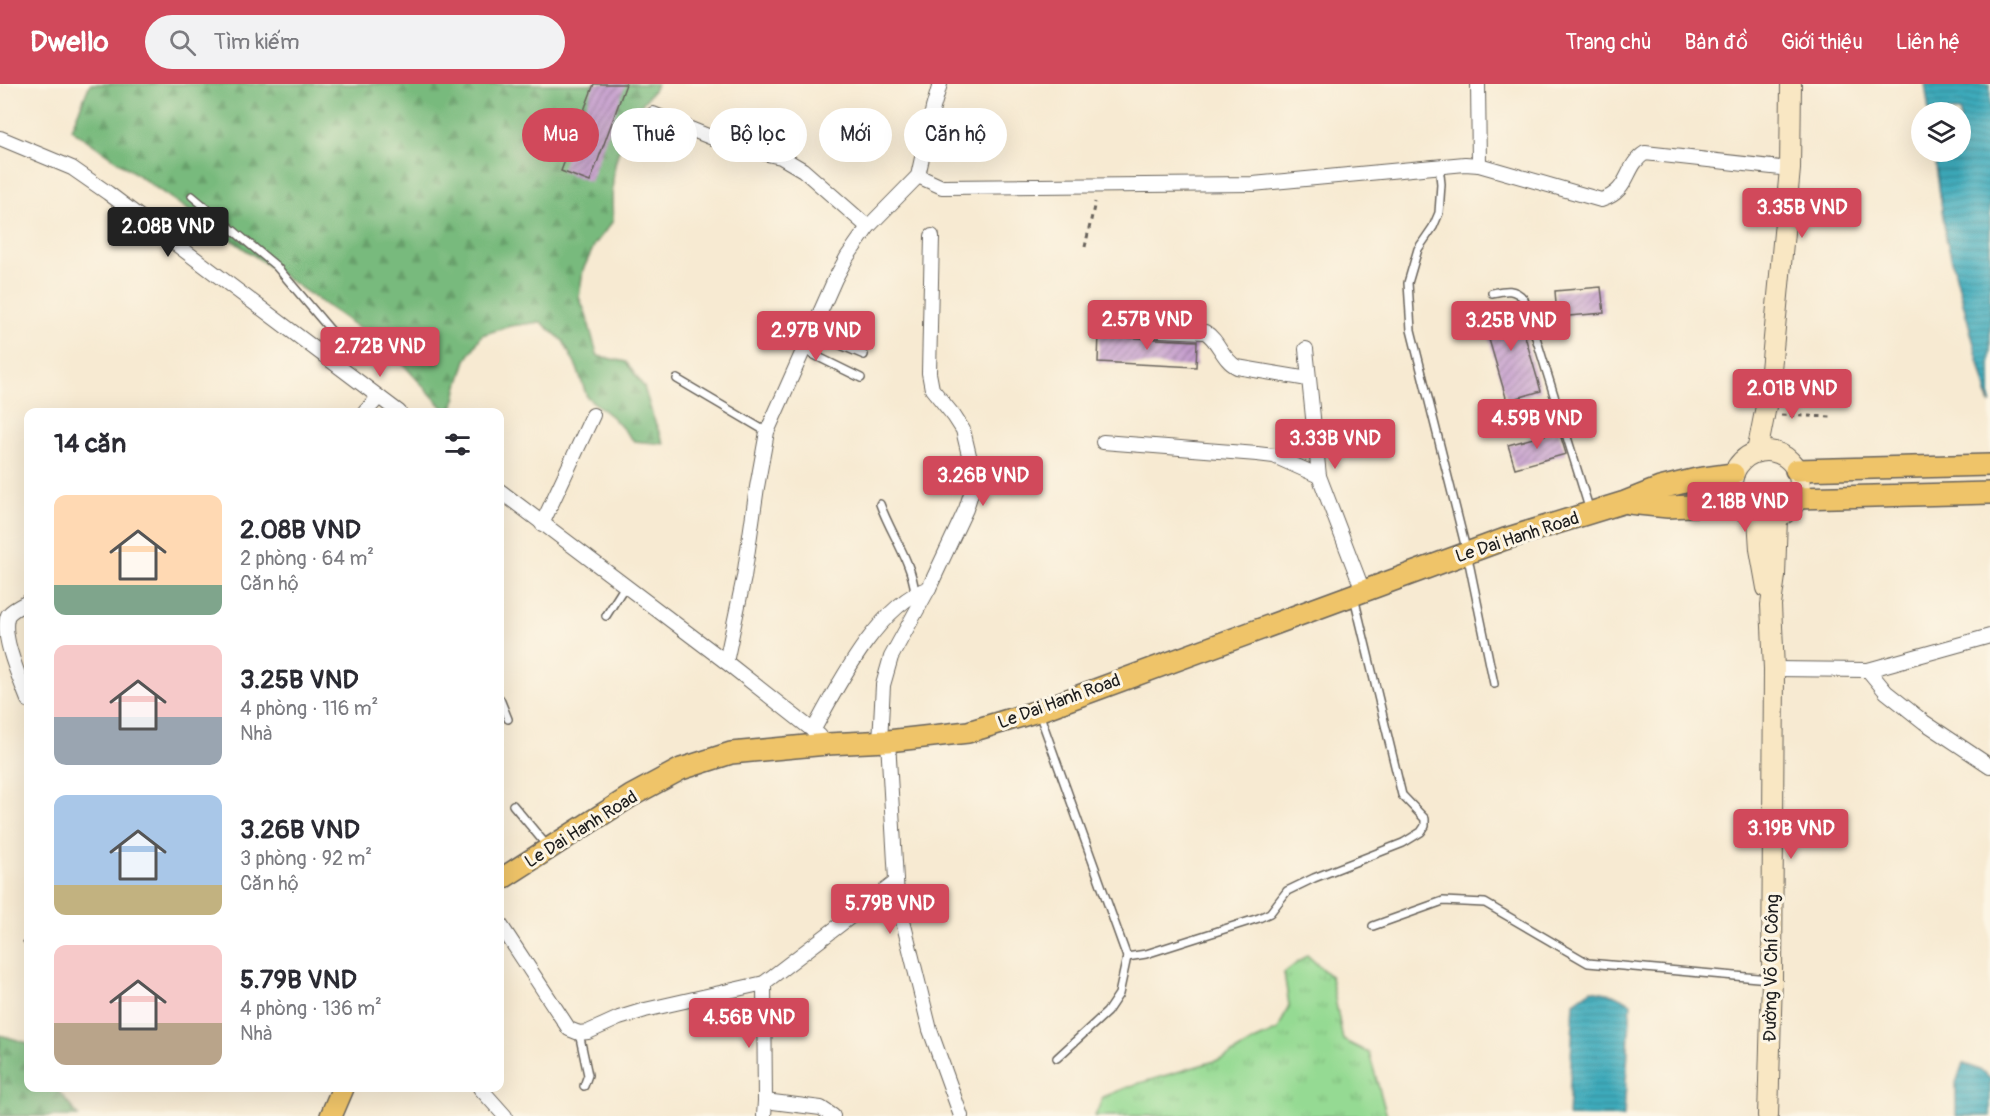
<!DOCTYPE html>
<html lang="vi">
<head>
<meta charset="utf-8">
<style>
	body { margin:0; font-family:Pangolin,sans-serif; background:#f2f2f3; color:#2b2b33; height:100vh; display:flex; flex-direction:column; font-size:22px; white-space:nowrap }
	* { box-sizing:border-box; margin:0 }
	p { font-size:20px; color:#7c7c81 }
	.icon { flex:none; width:33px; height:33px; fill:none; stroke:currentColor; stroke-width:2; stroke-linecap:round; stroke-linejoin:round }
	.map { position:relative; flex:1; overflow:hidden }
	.details { position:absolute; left:24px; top:324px; width:480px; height:684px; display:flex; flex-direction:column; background:#fff; border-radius:12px; box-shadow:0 6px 24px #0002 }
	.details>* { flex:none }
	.top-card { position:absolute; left:522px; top:24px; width:570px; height:54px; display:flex; gap:12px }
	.controls { position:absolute; left:1911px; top:18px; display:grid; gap:12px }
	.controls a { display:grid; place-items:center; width:60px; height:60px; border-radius:50%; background:#fff; box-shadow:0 6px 24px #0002; font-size:30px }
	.price { position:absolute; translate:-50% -51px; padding:0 14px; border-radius:6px; background:#d1495b; color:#fff; font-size:20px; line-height:39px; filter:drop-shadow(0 2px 3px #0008) }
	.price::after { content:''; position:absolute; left:50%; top:36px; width:18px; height:14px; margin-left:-9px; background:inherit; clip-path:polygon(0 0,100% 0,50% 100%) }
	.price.selected { background:#222; color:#fff }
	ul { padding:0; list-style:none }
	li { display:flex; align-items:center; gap:18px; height:150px; padding:0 30px }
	li span { display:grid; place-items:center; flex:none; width:168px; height:120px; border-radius:12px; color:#555 }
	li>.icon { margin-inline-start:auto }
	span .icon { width:72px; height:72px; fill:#fffc; stroke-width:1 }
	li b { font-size:26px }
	h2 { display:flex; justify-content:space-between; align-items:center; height:72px; padding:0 30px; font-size:26px }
	.chip { padding:0 21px; border-radius:27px; background:#fff; box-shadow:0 6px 24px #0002; font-size:21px; line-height:54px }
	.chip.selected { background:#d1495b; color:#fff }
	header { display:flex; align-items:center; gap:36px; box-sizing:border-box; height:84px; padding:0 30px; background:#d1495b; color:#fff }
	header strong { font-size:28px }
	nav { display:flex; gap:33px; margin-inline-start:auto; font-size:21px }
	.search { width:420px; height:54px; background:#f2f2f3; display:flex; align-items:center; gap:15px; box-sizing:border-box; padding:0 21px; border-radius:33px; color:#7c7c81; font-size:22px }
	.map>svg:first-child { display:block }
</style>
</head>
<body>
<header>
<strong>Dwello</strong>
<div class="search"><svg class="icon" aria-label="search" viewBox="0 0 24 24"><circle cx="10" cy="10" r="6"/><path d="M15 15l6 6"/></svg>Tìm kiếm</div>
<nav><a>Trang chủ</a><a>Bản đồ</a><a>Giới thiệu</a><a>Liên hệ</a></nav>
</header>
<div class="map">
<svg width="1990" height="1032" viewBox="0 0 1990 1032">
	<defs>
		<pattern id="grass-tufts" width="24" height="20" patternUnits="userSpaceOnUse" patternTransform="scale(1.5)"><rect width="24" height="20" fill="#95da93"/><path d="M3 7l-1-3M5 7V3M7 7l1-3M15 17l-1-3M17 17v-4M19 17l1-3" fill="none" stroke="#80ba7e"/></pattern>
		<pattern id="forest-firs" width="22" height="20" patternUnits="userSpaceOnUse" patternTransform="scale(1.5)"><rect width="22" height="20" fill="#78ba7d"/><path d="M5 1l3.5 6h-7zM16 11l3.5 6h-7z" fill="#679f6b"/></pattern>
		<pattern id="water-rules" width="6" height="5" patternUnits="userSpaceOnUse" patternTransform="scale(1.5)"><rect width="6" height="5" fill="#3dabbc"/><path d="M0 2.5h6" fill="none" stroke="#328a98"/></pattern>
		<pattern id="building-hatch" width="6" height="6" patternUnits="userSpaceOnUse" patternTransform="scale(1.5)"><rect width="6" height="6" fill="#c59ecd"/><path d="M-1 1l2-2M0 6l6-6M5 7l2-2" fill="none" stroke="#9f80a6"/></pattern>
	</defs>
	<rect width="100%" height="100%" fill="#fcf5e5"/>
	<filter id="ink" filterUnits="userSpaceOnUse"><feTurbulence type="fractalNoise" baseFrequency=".0167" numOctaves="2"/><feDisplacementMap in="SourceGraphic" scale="12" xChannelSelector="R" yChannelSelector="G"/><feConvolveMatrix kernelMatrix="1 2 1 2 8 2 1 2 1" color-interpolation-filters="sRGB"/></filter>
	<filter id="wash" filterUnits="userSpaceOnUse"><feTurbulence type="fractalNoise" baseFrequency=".008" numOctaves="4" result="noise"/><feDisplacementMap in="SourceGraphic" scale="24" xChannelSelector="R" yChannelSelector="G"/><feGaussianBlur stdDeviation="1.35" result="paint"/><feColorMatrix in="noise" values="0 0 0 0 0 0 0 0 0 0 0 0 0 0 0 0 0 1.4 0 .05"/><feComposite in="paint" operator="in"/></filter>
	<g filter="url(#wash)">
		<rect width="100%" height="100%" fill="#f7ead2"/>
		<!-- grass -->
		<path fill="url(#grass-tufts)" stroke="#587b58" stroke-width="1.5" d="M1307 871 1331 893 1343 956 1369 969 1387 1032H1095L1103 1013 1133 1001 1225 974 1252 958 1278 946 1289 921 1284 889Z"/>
		<!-- forest -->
		<g fill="url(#forest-firs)" stroke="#4a6b4c" stroke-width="1.5">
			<path d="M90 0H657C652 10 643 17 638 26 614 66 610 91 613 137L595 160 583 186 579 214C587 227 592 256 598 272L626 278 644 303 653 333 664 360 634 357 612 333 587 313 577 284 563 257 541 238 510 242 482 251 466 276 457 305 453 328H447L389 265 71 45Z"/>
			<path d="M0 951 28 959V1004H56L79 1032H0Z"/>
		</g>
		<!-- water -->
		<g fill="url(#water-rules)" stroke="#2c646c" stroke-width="1.5">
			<path d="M1925 0H1990V321L1946 154 1934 68H1960V28H1929Z"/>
			<path d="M1591 906 1613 910 1631 919 1624 1032H1568L1574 918Z"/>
			<path d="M1963 979 1984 988 1990 994V1032H1956V999Z"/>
		</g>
		<g id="blocks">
			<!-- building -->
			<g fill="url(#building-hatch)">
				<path d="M594 0H626L590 98 561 87Z"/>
				<path d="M1601 203 1604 229 1557 233 1555 207Z"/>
				<path d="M1515 218 1541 307 1507 317 1481 228Z"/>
				<path d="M1099 249H1110L1117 253 1197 257 1196 283 1098 278Z"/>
				<path d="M1559 347 1566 370 1515 384 1508 361Z"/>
			</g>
		</g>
	</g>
	<g filter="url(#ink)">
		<use href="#blocks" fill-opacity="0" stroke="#69645c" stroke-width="1.5"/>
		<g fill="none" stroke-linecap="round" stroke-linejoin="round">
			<!-- service casing -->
			<g stroke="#69645c" stroke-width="10">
				<g id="service">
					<path d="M1439 82 1441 100 1439 129 1433 143 1418 165 1408 199 1411 246 1467 469 1494 600"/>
					<path d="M192 112 276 182 344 262 347 272 341 284"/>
					<path d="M1492 209C1506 206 1514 204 1524 215L1590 427"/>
					<path d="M812 249 864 271"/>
					<path d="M804 266 861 294"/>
					<path d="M677 295 767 348"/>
					<path d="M880 420C891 450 911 476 915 508"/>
					<path d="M606 532 625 502"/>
					<path d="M500 615 508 635"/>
					<path d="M1039 629 1127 873 1146 870 1259 834 1270 829 1287 807 1314 794 1403 759 1421 748 1425 742V735L1402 711 1354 513"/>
					<path d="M513 721 548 763"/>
					<path d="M1373 842 1443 817 1485 819 1588 879 1769 895"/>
					<path d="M579 949 588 991 584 1002"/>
					<path d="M1057 974 1107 928 1119 910 1127 873"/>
				</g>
			</g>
			<!-- minor casing -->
			<g stroke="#69645c" stroke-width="16">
				<g id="minor">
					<path d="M1478 0 1479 81"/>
					<path d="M653 30 735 63 781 73 803 86 868 143"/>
					<path d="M0 54 72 84 108 109 399 328"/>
					<path d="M918 92 942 103 1253 100 1465 80 1479 81 1601 116C1631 107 1624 82 1645 69L1790 85"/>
					<path d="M1117 244 1205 248C1219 256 1222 276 1237 283L1308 295"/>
					<path d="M1306 265 1319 392 1363 507"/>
					<path d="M365 328 379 313"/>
					<path d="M1103 358 1257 370 1274 372 1319 392"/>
					<path d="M500 407 726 578 820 652"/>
					<path d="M542 440 593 331"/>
					<path d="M28 518C22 521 13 525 8 531 0 551 20 595 28 616"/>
					<path d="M726 578 744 493 757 403 767 348 835 195 847 173 868 143 918 92 933 24 940 0"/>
					<path d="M1774 585 1868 586 1990 552"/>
					<path d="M1868 586 1886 608 1924 638 1990 682"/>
					<path d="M814 645C838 601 879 520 929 504L966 425 973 403V388L963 346 954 332 932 305 929 289 932 152"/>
					<path d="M888 657 897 813 930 946 961 1032"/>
					<path d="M880 658 883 601 891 573 929 504"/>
					<path d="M500 840 569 945 579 949 588 948 619 934 645 926 764 899 896 798"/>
					<path d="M480 1004 505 1032"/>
					<path d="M765 1017 821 1024 833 1032"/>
					<path d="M764 1032 765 1017 764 899"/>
				</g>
			</g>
			<!-- secondary casing -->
			<g stroke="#69645c" stroke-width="22">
				<g id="secondary">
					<circle cx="1766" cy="401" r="34"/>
					<path d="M1757 368 1769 307 1790 85 1791 0"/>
					<path d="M1758 434 1760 465 1767 504"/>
					<path d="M1768 1032 1772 895 1774 585 1771 521 1775 492 1777 433"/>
				</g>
			</g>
			<!-- primary casing -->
			<g stroke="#69645c" stroke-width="24">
				<g id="primary">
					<path d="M1796 386 1990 381"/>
					<path d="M1797 414 1990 409"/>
					<path d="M1629 419 1668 423 1738 420"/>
					<path d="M500 796 631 712 681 685 731 669 827 660 888 657 968 648 1038 627 1505 455 1625 418 1660 404 1697 395 1733 390"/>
					<path d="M331 1032 343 1004"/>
				</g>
			</g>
			<!-- path -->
			<g stroke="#69645c" stroke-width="3" stroke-dasharray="4.5 4.5" stroke-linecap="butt">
				<path d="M1085 163 1095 118"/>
				<path d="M1781 331 1831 333"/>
				<path d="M23 859 28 855"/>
			</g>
			<!-- service -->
			<use href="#service" stroke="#fff" stroke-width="7"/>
			<!-- minor -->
			<use href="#minor" stroke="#fff" stroke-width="14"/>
			<!-- secondary -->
			<use href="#secondary" stroke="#f9e7c3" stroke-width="20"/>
			<!-- primary -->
			<use href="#primary" stroke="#efc469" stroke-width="21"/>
		</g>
	</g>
	<g text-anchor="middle" stroke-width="6" stroke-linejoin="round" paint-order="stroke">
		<!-- street labels -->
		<g font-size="18" fill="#1c1c1c" stroke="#fcf5e5">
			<text transform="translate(1517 453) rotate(-18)" y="6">Le Dai Hanh Road</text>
			<text transform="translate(1059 617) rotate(-20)" y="6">Le Dai Hanh Road</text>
			<text transform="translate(581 745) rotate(-32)" y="6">Le Dai Hanh Road</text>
			<text transform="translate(1771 884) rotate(-89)" y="6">Đường Võ Chí Công</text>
		</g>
	</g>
</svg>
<div class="controls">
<a><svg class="icon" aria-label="layers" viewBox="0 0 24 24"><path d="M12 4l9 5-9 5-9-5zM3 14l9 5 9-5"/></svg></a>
</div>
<b class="price" style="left:1802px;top:155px">3.35B VND</b>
<b class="price selected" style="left:168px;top:174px">2.08B VND</b>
<b class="price" style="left:1147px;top:267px">2.57B VND</b>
<b class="price" style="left:1511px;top:268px">3.25B VND</b>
<b class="price" style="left:816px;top:278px">2.97B VND</b>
<b class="price" style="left:380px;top:294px">2.72B VND</b>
<b class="price" style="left:1792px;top:336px">2.01B VND</b>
<b class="price" style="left:1537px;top:366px">4.59B VND</b>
<b class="price" style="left:1335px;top:386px">3.33B VND</b>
<b class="price" style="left:983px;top:423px">3.26B VND</b>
<b class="price" style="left:1745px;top:449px">2.18B VND</b>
<b class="price" style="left:1791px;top:776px">3.19B VND</b>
<b class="price" style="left:890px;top:851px">5.79B VND</b>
<b class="price" style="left:749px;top:965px">4.56B VND</b>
<div class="top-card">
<a class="chip selected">Mua</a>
<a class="chip">Thuê</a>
<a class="chip">Bộ lọc</a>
<a class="chip">Mới</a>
<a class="chip">Căn hộ</a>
</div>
<section class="details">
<h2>14 căn<svg class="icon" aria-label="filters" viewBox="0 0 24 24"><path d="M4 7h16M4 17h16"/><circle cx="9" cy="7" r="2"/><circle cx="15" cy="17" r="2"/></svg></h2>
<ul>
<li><span style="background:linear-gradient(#ffd9b3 75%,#7fa58c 0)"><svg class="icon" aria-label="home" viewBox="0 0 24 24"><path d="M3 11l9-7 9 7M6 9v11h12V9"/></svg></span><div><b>2.08B VND</b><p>2 phòng · 64 m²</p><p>Căn hộ</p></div></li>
<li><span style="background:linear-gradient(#f6c9c9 60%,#9aa5b1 0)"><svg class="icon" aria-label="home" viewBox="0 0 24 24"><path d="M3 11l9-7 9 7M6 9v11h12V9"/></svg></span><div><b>3.25B VND</b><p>4 phòng · 116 m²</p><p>Nhà</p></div></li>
<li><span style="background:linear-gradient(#a9c7e8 75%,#c2b280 0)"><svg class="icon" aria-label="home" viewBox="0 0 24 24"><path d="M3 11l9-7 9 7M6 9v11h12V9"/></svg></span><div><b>3.26B VND</b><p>3 phòng · 92 m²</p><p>Căn hộ</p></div></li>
<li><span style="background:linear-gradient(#f6c9c9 65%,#b9a48a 0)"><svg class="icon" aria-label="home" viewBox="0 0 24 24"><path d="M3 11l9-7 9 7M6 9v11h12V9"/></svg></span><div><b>5.79B VND</b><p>4 phòng · 136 m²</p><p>Nhà</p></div></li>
</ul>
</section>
</div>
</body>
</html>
